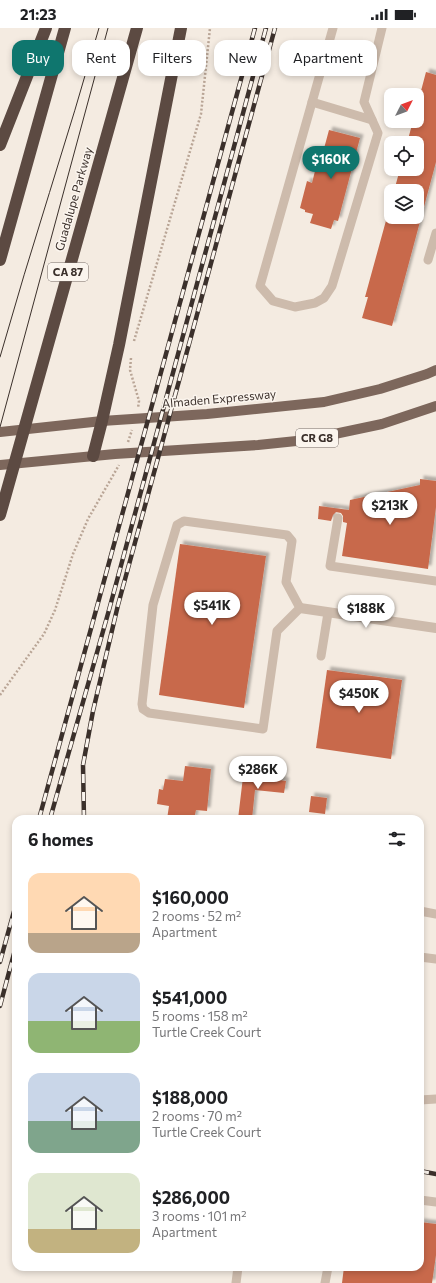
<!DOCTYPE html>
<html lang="en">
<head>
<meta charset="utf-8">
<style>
	body { margin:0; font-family:Commissioner,sans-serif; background:#f2f2f2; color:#202124; height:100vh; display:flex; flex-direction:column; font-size:15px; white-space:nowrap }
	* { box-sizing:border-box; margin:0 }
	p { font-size:13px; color:#757577 }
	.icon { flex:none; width:22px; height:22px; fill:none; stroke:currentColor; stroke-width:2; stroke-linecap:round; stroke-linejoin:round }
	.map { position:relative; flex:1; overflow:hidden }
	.panel { position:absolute; left:12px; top:787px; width:412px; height:456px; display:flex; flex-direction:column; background:#fff; border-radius:12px; box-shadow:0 2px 6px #0003 }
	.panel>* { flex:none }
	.banner { position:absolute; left:12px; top:12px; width:412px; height:36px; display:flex; gap:8px }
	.needle { width:26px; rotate:48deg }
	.tools { position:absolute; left:384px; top:60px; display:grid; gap:8px }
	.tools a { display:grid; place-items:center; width:40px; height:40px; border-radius:8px; background:#fff; box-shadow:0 2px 6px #0003; font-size:20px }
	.price { position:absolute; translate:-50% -34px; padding:0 9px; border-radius:14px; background:#fff; color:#222; font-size:13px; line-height:26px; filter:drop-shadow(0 1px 2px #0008) }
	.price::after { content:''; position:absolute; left:50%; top:24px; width:12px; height:9px; margin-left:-6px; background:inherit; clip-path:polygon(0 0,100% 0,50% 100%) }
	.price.current { background:#0f766e; color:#fff }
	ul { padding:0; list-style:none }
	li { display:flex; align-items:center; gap:12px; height:100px; padding:0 16px }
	li span { display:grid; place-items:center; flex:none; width:112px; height:80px; border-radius:12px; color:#555 }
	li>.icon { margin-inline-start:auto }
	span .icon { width:48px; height:48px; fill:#fffc; stroke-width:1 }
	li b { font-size:17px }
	h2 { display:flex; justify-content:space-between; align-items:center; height:48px; padding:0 16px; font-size:17px }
	.tag { padding:0 14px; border-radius:12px; background:#fff; box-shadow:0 2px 6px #0003; font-size:14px; line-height:36px }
	.tag.current { background:#0f766e; color:#fff }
	.status { display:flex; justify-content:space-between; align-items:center; height:28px; padding:0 20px; background:#fff; direction:ltr }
	.status svg { height:11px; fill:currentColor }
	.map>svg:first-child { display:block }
</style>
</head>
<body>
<div class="status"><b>21:23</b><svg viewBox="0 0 49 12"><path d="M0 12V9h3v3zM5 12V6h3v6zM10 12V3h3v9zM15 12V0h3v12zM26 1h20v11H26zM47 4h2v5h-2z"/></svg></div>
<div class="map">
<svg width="436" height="1255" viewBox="0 0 436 1255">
	<defs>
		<filter id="shadow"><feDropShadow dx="3.5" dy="-3.5" stdDeviation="1" flood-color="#0004"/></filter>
	</defs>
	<rect width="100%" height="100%" fill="#f4ebe1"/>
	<!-- building -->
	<g fill="#c8694b" filter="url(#shadow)">
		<path d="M426 44 436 47V134L392 298 362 290 368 269H365L387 189H417V163H394L400 141H417V115H407L413 93H417V78Z"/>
		<path d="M329 102 360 110 338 193 334 192 331 201 310 195 313 186 305 184V182L300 180 307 153 312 155 319 127 322 128Z"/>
		<path d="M420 451 436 453V479L428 541 342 528 347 495 343 494V488L341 485 336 484 333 487 331 493 318 491 319 478 349 482 350 472 420 457Z"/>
		<path d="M180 516 266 528 244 680 159 667Z"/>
		<path d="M327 642 402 652 391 731 316 720Z"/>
		<path d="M258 737 274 739 272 751 286 753 284 765 255 762 252 791H238L243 749 256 750Z"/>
		<path d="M185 738 211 741 207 783 196 782 194 791H167L169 778 157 776 159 761 163 762 165 751 183 753Z"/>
		<path d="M311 768 327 770 325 786 309 784Z"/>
		<path d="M420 1194 436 1196V1227L432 1255H342L344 1239H420Z"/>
	</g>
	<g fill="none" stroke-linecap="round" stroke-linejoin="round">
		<!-- path -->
		<g stroke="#b9a596" stroke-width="2.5" stroke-dasharray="2 2" stroke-linecap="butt">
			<path d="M134 313 201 86 210 0"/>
			<path d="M131 330 130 342 139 373 138 380"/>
			<path d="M128 414 132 402"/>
			<path d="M0 667 44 606 55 582 73 526 88 491 119 437"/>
		</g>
		<!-- service -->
		<g stroke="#cdbbac" stroke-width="9">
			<path d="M333 0 260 258 273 273 295 279 315 275 324 270 332 258 378 105 364 74 382 0"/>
			<path d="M312 74 372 92"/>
			<path d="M428 232 436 205"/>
			<path d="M338 490 330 538 436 553"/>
			<path d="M184 493 287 507 292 513 286 554 300 580 277 603 263 701 149 685 143 681 142 676 153 577 177 497Z"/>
			<path d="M321 628 328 585"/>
			<path d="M420 883 436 886"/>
			<path d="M420 929 436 931"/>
			<path d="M420 1072 436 1071"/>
			<path d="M420 1172 436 1174"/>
			<path d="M236 1255 238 1239"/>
			<path d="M325 1255 328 1239"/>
		</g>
		<!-- minor -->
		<path stroke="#cdbbac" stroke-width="10" d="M300 580 436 600"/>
		<!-- primary -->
		<g stroke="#7d675c" stroke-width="10">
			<path d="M0 404 102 393 207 386 324 374 380 361 427 346 436 342"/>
			<path d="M0 437 115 426 258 417 306 412 382 396 436 378"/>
		</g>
		<!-- motorway -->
		<g stroke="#5c4a42" stroke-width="12">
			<path d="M0 117 46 0"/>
			<path d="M0 232 65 0"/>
			<path d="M93 428 102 393 119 317 181 0"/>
			<path d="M0 487 137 0"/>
		</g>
		<!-- tram -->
		<g stroke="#3b302b" stroke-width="1">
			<path d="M0 329C31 219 68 110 99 0"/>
			<path d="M0 399 108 0"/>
		</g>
		<!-- rail casing -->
		<g stroke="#3b302b" stroke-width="4.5">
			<g id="rail">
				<path d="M39 791 255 0"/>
				<path d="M50 791 109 582 266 0"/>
				<path d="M84 791 83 737 93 683 118 577 275 0"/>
				<path d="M0 934 16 876"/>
				<path d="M0 978 16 918"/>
				<path d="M420 1143 436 1146"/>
			</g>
		</g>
		<!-- rail -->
		<use href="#rail" stroke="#fbf5ee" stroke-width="3" stroke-dasharray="9" stroke-linecap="butt"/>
	</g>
	<g text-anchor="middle" stroke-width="3" stroke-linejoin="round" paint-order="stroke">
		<!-- shield labels -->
		<g fill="#fbf5ee" stroke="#756b66" stroke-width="1">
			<rect x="48" y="235" width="40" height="18" rx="3"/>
			<rect x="296" y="401" width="42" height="18" rx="3"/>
		</g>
		<g font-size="11" font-weight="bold" fill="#3b302b">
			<text x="68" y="248">CA 87</text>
			<text x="317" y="414">CR G8</text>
		</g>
		<!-- street labels -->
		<g font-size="12" fill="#3b302b" stroke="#fbf5ee">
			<text transform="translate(74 171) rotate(-74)" y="4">Guadalupe Parkway</text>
			<text transform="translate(219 371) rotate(-5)" y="4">Almaden Expressway</text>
		</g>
	</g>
</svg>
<div class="tools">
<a><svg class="needle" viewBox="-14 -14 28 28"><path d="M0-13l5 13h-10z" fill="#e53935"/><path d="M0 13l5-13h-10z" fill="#757577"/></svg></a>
<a><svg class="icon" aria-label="locate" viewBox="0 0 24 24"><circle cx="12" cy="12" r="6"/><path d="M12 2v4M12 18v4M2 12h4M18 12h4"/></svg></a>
<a><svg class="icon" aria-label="layers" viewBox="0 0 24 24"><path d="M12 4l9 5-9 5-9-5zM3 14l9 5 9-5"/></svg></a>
</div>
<b class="price current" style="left:331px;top:152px">$160K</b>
<b class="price" style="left:390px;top:498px">$213K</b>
<b class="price" style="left:212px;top:598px">$541K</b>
<b class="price" style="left:366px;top:601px">$188K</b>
<b class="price" style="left:359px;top:686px">$450K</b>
<b class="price" style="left:258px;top:762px">$286K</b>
<div class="banner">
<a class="tag current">Buy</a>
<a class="tag">Rent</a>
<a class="tag">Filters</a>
<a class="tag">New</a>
<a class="tag">Apartment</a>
</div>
<section class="panel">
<h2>6 homes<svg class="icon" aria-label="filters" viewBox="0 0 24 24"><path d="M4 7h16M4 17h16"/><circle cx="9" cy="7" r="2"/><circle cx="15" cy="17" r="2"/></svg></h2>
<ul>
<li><span style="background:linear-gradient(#ffd9b3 75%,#b9a48a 0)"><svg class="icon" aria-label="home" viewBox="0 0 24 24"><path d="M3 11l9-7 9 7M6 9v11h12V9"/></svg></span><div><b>$160,000</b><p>2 rooms · 52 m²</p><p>Apartment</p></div></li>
<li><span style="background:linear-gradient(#c9d6e8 60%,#8fb573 0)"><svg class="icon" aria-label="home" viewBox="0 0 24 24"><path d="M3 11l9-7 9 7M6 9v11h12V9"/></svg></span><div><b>$541,000</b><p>5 rooms · 158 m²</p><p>Turtle Creek Court</p></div></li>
<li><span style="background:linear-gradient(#c9d6e8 60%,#7fa58c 0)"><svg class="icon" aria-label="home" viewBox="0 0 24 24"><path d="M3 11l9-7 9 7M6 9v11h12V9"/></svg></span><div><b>$188,000</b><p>2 rooms · 70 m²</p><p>Turtle Creek Court</p></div></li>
<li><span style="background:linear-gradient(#dfe7d0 70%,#c2b280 0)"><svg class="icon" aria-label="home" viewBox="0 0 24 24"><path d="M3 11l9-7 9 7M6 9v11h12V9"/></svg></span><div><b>$286,000</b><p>3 rooms · 101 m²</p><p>Apartment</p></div></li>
</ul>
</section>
</div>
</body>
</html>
